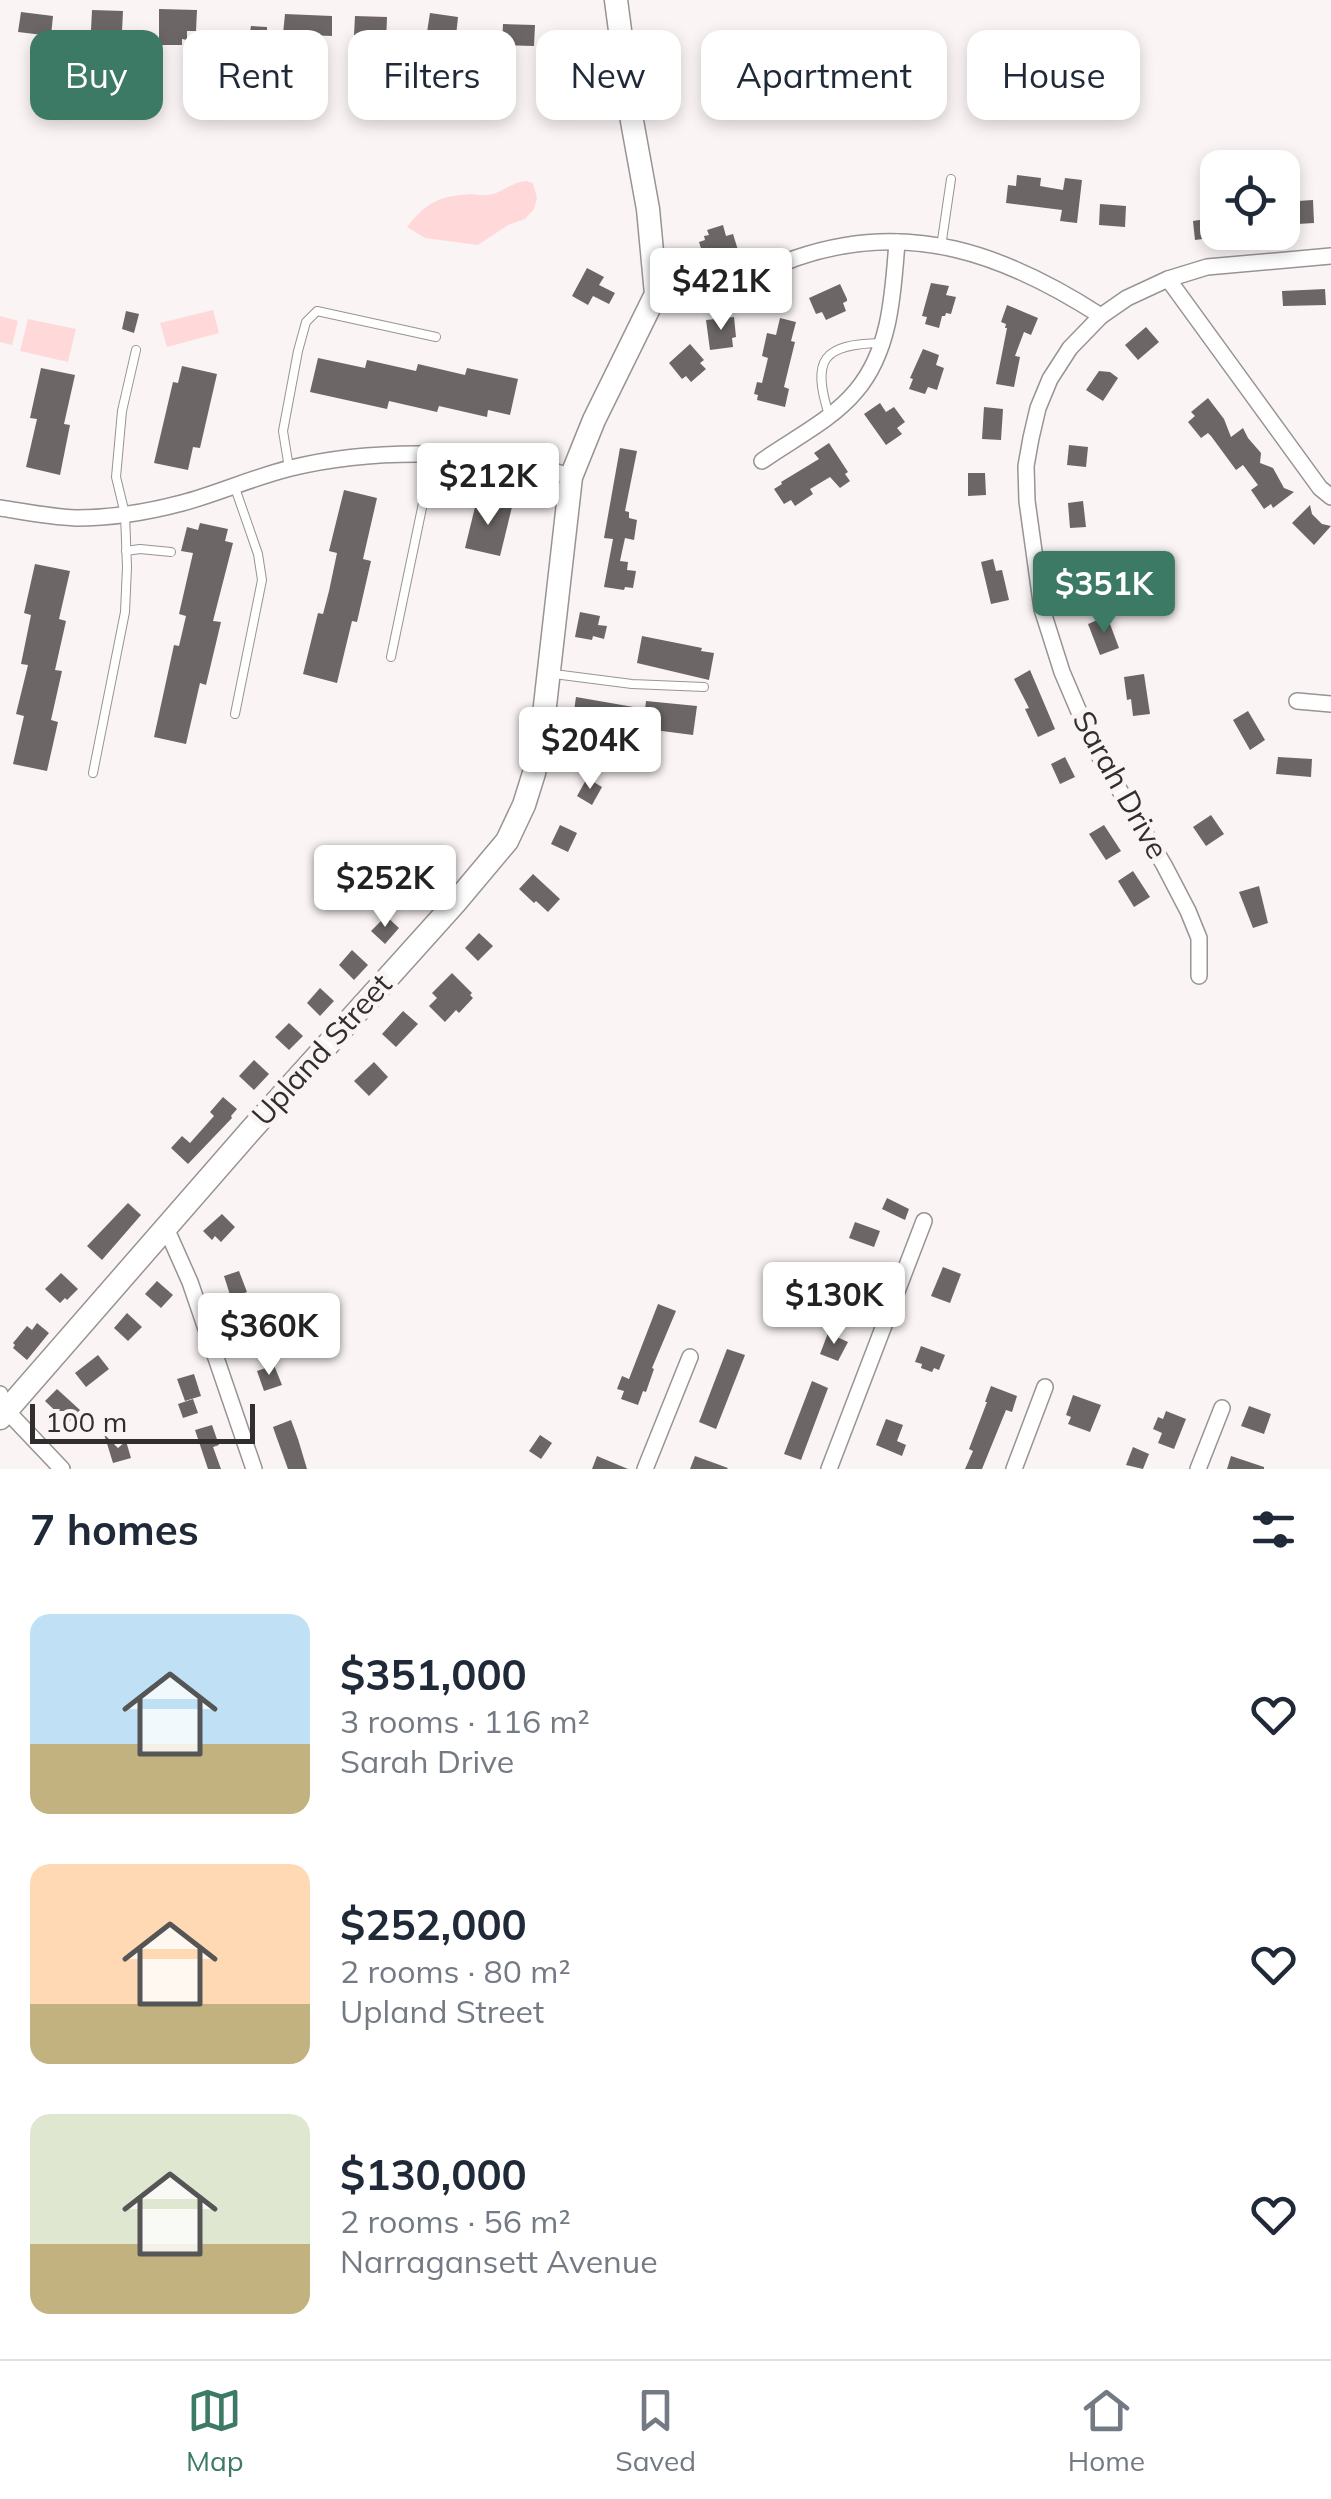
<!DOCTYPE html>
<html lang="en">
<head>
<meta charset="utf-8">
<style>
	body { margin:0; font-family:Mulish,sans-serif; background:#f6f6f7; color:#1f2937; height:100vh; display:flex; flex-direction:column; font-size:38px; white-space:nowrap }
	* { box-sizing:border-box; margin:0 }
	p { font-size:32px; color:#747a83 }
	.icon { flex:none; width:55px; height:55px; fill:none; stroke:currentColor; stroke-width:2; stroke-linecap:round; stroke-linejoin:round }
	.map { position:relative; height:1469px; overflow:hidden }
	.panel { display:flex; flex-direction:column; background:#fff; flex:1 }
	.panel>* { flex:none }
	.guide { position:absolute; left:30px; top:30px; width:1272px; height:90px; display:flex; gap:20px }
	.tools { position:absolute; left:1200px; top:150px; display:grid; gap:20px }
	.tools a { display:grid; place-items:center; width:100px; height:100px; border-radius:20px; background:#fff; box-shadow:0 5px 15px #0003; font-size:50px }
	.scale { position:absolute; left:30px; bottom:25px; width:225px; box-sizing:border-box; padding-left:10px; border:5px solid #302e2e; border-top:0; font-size:28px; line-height:35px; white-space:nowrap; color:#302e2e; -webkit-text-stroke:8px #fbf4f4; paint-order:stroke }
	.price { position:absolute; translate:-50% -85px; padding:0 22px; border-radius:10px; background:#fff; color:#222; font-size:32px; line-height:65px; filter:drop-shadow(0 2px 5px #0008) }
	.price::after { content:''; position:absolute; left:50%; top:60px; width:30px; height:22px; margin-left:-15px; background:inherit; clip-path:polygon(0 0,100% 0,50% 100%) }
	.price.active { background:#3d7a65; color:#fff }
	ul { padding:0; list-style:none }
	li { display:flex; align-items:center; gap:30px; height:250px; padding:0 30px }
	li span { display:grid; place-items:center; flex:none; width:280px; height:200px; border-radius:20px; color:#555 }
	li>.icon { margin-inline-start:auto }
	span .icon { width:120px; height:120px; fill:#fffc; stroke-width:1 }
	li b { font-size:42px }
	h2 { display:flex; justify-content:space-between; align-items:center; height:120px; padding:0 30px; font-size:42px }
	.pill { padding:0 35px; border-radius:20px; background:#fff; box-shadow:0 5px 15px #0003; font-size:35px; line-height:90px }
	.pill.active { background:#3d7a65; color:#fff }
	.tabs { display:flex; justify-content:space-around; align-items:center; height:140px; border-top:2px solid #e0e1e3; background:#fff; font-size:28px; color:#747a83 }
	.tabs a { display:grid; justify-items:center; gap:5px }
	.tabs .active { color:#3d7a65 }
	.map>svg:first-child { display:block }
</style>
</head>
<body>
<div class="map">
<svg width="1331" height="1469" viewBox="0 0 1331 1469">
	<rect width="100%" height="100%" fill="#fbf4f4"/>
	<!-- green -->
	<g fill="#ffd9d9">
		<path d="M526 181 533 183 537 198 534 209 525 219 508 225 478 245 425 238 407 227C427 202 439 196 471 194 476 194 482 196 487 195 501 194 511 182 526 181Z"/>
		<path d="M213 310 219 333 167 347 160 323Z"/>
		<path d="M0 316 18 321 12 345 0 342Z"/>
		<path d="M28 319 76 329 68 362 20 351Z"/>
	</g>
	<!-- building -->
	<g fill="#6c6666">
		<path d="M159 9 197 10 196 31H187V40L182 39V45H159Z"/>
		<path d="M92 10 123 11 122 31 91 30Z"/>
		<path d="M21 12 53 16 51 36 18 32Z"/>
		<path d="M430 13 458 17 456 36 427 32Z"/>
		<path d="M285 14 332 16V36L283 34Z"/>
		<path d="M355 16 387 17 386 43H373V36L354 35Z"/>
		<path d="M503 24 535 25 534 46 502 45Z"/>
		<path d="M251 26 267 27V38H258V68L229 67 230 34 250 32Z"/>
		<path d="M573 30 576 40H579L584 55 569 60 560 34Z"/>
		<path d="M1017 175 1041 178 1040 186 1063 190 1065 178 1082 180 1077 223 1060 221 1062 210 1006 203 1008 185 1016 186Z"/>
		<path d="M1313 200 1314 223 1282 225V202Z"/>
		<path d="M1100 204 1126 206 1125 227 1099 225Z"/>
		<path d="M1218 217V237L1195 240 1193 221Z"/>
		<path d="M723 225 726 236 733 234 738 250 705 261 699 242 705 240 704 236 709 235 707 230Z"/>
		<path d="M587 268 604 277 599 285 615 293 609 304 593 296 588 305 572 296Z"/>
		<path d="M931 283 949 286 946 295 956 297 951 314 946 313 945 316H942L939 328 925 324 927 317 922 316Z"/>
		<path d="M840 284 847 299V301L843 303 846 311 826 320 822 312 816 314 809 298Z"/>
		<path d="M1325 289 1326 305 1283 306 1282 291Z"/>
		<path d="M1007 305 1038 318 1031 335 1024 332 1015 356 1020 357 1014 387 996 384 1007 328H1005L1006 324 1001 322Z"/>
		<path d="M126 311 139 314 134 333 122 329Z"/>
		<path d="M734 317 736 337 732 338 733 347 710 350 706 320Z"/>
		<path d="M780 318 796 322 791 341 795 342 784 387 789 389 785 407 757 400 758 395 754 394 757 382 762 383 768 358 762 356 767 333 776 335Z"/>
		<path d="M1146 327 1159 342 1138 360 1125 345Z"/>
		<path d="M690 344 704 360 700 363 706 369 691 382 686 376 682 379 669 363Z"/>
		<path d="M923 349 939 355 936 365 944 368 937 390 928 387 925 394 909 389 913 379 910 378Z"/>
		<path d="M318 358 365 368 367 360 416 371 418 364 465 375 467 368 518 379 510 415 488 410 487 417 439 406 437 412 389 401 387 409 310 392Z"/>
		<path d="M182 366 217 374 200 448 193 447 188 470 154 463 173 382 178 383Z"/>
		<path d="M41 368 75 375 64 424 70 425 60 475 26 467 37 419 30 418Z"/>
		<path d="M1099 371 1110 372 1118 378 1103 401 1086 390Z"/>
		<path d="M1208 398 1224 419 1231 437 1243 428 1248 438 1261 453 1260 463 1273 468 1284 488 1294 492 1273 508 1271 504 1264 509 1251 490 1258 485 1243 465 1236 470 1211 436 1208 433 1201 438 1188 422 1195 416 1191 412Z"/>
		<path d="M880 403 886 412 894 407 905 422 897 428 902 434 886 445 864 414Z"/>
		<path d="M984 407 1003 409 1001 440 982 439Z"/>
		<path d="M829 443 848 472 845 474 850 481 840 488 830 477 810 489 813 494 795 506 791 500 784 504 774 489 782 484 781 482 819 459 814 453Z"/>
		<path d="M1069 445 1088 447 1086 467 1067 465Z"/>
		<path d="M620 448 637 451 625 511 629 512V518L637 520 634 540 625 538 620 561 628 562 627 570 636 571 633 588 625 587 624 590 604 587 613 539 604 538Z"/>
		<path d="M968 473H985L986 495 968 496Z"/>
		<path d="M344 490 377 498 363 559 371 561 357 622 352 621 337 683 303 674 318 613 323 614 329 591 337 553 329 551Z"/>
		<path d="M477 499 512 507 500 556 465 548Z"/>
		<path d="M1083 501 1086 527 1070 528 1068 503Z"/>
		<path d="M1310 505 1312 514 1322 524 1331 526 1314 545 1292 523Z"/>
		<path d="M200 523 228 529 225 541 233 543 213 621 221 622 206 685 200 683 186 744 154 737 174 645 179 646 186 616 179 614 193 553 181 551 187 527 198 530Z"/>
		<path d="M993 559 996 571 1002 570 1009 600 991 604 981 562Z"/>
		<path d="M1093 560 1099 592 1081 595 1075 564Z"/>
		<path d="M35 564 70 571 59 619 66 621 55 670 62 671 51 720 58 722 47 771 13 764 24 716 16 714 28 665 21 664 31 615 24 613Z"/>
		<path d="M580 612 600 616 598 625 607 626 604 639 593 636 592 640 575 637Z"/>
		<path d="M1107 616 1119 648 1100 655 1088 624Z"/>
		<path d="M642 636 702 648 701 651 714 653 709 680 637 663Z"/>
		<path d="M1030 670 1055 729 1038 737 1025 709 1029 708 1014 679Z"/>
		<path d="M1144 674 1150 714 1133 716 1131 699 1127 700 1124 677Z"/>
		<path d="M576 697 645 709 646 701 697 706 693 735 623 726 621 734 584 729V726L572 725Z"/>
		<path d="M1248 711 1265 740 1250 750 1233 720Z"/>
		<path d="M1065 757 1075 777 1060 784 1051 764Z"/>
		<path d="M1278 757 1312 759 1311 777 1276 774Z"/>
		<path d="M587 778 602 787 592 805 577 796Z"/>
		<path d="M1211 815 1224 834 1206 846 1193 827Z"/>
		<path d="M560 825 577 833 568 852 551 844Z"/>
		<path d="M1104 825 1121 851 1106 860 1089 834Z"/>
		<path d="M439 854 454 866 416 908 402 896Z"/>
		<path d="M1133 871 1150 897 1134 907 1118 881Z"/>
		<path d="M533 874 560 899 548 912 536 901 534 903 519 889Z"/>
		<path d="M1259 886 1268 923 1253 928 1239 892Z"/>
		<path d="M386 916 399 928 385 944 371 931Z"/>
		<path d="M479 933 493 946 478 961 465 948Z"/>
		<path d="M352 950 368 965 354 980 339 965Z"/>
		<path d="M452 973 472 993 470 995 473 998 459 1013 456 1010 445 1022 429 1006 437 998 432 993Z"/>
		<path d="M320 988 334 1001 320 1016 307 1003Z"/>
		<path d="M403 1011 418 1024 396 1047 382 1034Z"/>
		<path d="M289 1023 303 1036 289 1050 275 1037Z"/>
		<path d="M254 1060 269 1074 254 1090 239 1076Z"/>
		<path d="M374 1062 388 1077 369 1096 354 1081Z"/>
		<path d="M223 1097 237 1109 231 1116 232 1118 188 1164 171 1148 182 1136 190 1143 214 1116 210 1112Z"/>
		<path d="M887 1198 909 1209 905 1220 882 1209Z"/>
		<path d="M128 1203 141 1215 102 1260 87 1246Z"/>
		<path d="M222 1214 235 1227 221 1242 215 1236 212 1240 203 1231Z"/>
		<path d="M855 1222 880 1231 874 1247 849 1238Z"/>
		<path d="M943 1267 961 1274 950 1303 931 1296Z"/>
		<path d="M239 1271 247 1292 231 1298 224 1276Z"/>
		<path d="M845 1272 863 1279 853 1306 835 1299Z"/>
		<path d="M61 1273 78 1289 67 1300 65 1298 60 1303 45 1289Z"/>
		<path d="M157 1281 173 1295 161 1308 145 1294Z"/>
		<path d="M658 1304 676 1311 652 1368 654 1369 646 1392 643 1391 638 1405 621 1399 624 1391 617 1389 622 1376 629 1379Z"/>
		<path d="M127 1313 142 1327 128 1341 114 1328Z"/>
		<path d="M37 1323 49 1333 27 1360 13 1348 15 1345 13 1343 27 1326 32 1330Z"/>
		<path d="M259 1323 265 1343 248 1349 241 1329Z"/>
		<path d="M828 1333 848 1342 838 1361 820 1354Z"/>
		<path d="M921 1346 945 1355 939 1370 934 1368 932 1372 921 1368 922 1364 915 1362Z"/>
		<path d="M727 1349 745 1355 716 1429 699 1422Z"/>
		<path d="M98 1355 109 1369 86 1387 75 1373Z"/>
		<path d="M274 1365 282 1385 264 1391 257 1371Z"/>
		<path d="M194 1374 201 1396 185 1401 177 1379Z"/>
		<path d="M812 1381 828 1388 801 1460 784 1454Z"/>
		<path d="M991 1386 1017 1396 1012 1412 1006 1410 982 1469H965L973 1451 969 1449 987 1402H985Z"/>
		<path d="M57 1389 80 1410 68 1423 45 1401Z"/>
		<path d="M1073 1395 1101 1405 1090 1432 1068 1424 1071 1417 1066 1415Z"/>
		<path d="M193 1399 198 1413 183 1418 178 1404Z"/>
		<path d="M1249 1406 1271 1414 1264 1434 1241 1426Z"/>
		<path d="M1166 1411 1186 1419 1174 1449 1158 1443 1162 1433 1153 1429 1158 1417 1163 1419Z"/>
		<path d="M886 1419 903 1425 897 1441 906 1445 902 1456 876 1445Z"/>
		<path d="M291 1420 298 1439 307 1469H288L275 1433 273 1427Z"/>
		<path d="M212 1425 219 1445 213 1447 221 1469H208L195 1430Z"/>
		<path d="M104 1434 118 1448 126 1441 131 1458 113 1463Z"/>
		<path d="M540 1435 552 1443 541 1459 529 1451Z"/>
		<path d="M1133 1447 1149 1454 1143 1469 1126 1465Z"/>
		<path d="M597 1456 628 1469H592Z"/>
		<path d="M695 1456 728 1468 727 1469H690Z"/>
		<path d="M1231 1456 1264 1467V1469H1227Z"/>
	</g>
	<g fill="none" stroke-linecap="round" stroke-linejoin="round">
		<!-- lane casing -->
		<g stroke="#999392" stroke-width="10">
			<g id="lane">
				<path d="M941 247 951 179"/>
				<path d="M829 415C811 359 823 344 881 343"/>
				<path d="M289 468 283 431 298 351 306 322 317 311 436 337"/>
				<path d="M234 485 258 554 262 580 235 714"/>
				<path d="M126 551 140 549 171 552"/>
				<path d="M391 657 433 455"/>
				<path d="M554 674 632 684 704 687"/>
				<path d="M93 773 125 612 127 567 125 514 116 477 122 411 136 350"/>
			</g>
		</g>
		<!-- street casing -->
		<g stroke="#999392" stroke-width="18">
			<g id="street">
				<path d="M1168 279 1320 488 1331 497"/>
				<path d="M656 294C678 293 704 295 725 289 750 282 771 267 796 258 909 219 1005 254 1101 316"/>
				<path d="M762 461C793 439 832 420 856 391 891 350 893 292 897 242"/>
				<path d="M0 508C25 512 51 517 76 518 111 518 148 512 182 503 219 493 254 477 291 468 372 448 494 448 571 477"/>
				<path d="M1297 701 1331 704"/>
				<path d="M1199 976V938L1188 911 1164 865 1094 747 1062 672 1042 609 1027 501 1026 466 1031 438 1038 408 1050 379 1070 348 1101 316 1127 298 1168 279 1207 267 1331 256"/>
				<path d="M166 1228 190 1282 254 1469"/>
				<path d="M0 1394 7 1411 62 1469"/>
				<path d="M645 1469 690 1357"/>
				<path d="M829 1469 924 1221"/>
				<path d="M1014 1469 1045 1387"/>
				<path d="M1198 1469 1222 1408"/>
			</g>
		</g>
		<!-- secondary casing -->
		<g stroke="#999392" stroke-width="25">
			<path id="secondary" d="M0 1418 251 1130 455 903 507 841 524 805 534 773 542 732 571 477 594 420 656 294 648 209 632 121 616 0"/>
		</g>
		<!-- lane -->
		<use href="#lane" stroke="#fff" stroke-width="8"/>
		<!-- street -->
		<use href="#street" stroke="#fff" stroke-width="15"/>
		<!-- secondary -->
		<use href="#secondary" stroke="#fff" stroke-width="22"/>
	</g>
	<g text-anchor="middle" stroke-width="10" stroke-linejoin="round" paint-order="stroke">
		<!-- street labels -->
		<g font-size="30" fill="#302e2e" stroke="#fbf4f4">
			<text transform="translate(1120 785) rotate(61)" y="10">Sarah Drive</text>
			<text transform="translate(322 1050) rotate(-48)" y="10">Upland Street</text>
		</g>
	</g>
</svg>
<div class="tools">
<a><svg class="icon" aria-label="locate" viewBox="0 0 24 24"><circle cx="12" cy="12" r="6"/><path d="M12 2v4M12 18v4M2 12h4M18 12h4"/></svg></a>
</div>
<div class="scale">100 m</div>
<b class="price" style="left:721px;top:333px">$421K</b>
<b class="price" style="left:488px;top:528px">$212K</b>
<b class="price active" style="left:1104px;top:636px">$351K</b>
<b class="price" style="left:590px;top:792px">$204K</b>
<b class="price" style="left:385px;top:930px">$252K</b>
<b class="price" style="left:834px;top:1347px">$130K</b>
<b class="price" style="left:269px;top:1378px">$360K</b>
<div class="guide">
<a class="pill active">Buy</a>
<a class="pill">Rent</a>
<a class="pill">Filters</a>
<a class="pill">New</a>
<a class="pill">Apartment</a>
<a class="pill">House</a>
</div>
</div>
<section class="panel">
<h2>7 homes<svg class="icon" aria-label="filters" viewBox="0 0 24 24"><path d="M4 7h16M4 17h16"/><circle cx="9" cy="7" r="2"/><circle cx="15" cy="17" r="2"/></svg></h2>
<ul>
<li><span style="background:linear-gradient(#bfe0f5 65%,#c2b280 0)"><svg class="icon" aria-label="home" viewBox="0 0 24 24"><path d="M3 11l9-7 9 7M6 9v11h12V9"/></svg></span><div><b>$351,000</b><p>3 rooms · 116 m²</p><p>Sarah Drive</p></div><svg class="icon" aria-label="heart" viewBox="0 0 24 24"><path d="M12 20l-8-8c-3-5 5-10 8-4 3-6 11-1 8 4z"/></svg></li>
<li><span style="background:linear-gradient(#ffd9b3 70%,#c2b280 0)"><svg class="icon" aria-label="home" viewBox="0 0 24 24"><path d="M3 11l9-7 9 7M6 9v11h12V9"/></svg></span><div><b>$252,000</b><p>2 rooms · 80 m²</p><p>Upland Street</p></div><svg class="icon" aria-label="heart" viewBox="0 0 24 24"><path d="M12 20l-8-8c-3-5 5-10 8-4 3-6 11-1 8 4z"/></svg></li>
<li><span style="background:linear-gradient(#dfe7d0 65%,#c2b280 0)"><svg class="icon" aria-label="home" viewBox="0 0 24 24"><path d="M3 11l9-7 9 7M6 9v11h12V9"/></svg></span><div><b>$130,000</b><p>2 rooms · 56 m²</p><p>Narragansett Avenue</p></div><svg class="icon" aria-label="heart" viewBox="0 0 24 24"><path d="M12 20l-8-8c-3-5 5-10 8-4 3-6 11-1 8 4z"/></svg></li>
</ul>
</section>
<nav class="tabs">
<a class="active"><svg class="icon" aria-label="map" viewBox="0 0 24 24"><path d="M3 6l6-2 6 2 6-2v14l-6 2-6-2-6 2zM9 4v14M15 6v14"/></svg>Map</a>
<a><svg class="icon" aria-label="saved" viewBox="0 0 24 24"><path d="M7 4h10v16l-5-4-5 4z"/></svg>Saved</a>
<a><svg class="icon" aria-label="home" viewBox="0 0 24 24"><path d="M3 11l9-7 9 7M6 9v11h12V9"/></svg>Home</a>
</nav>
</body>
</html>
